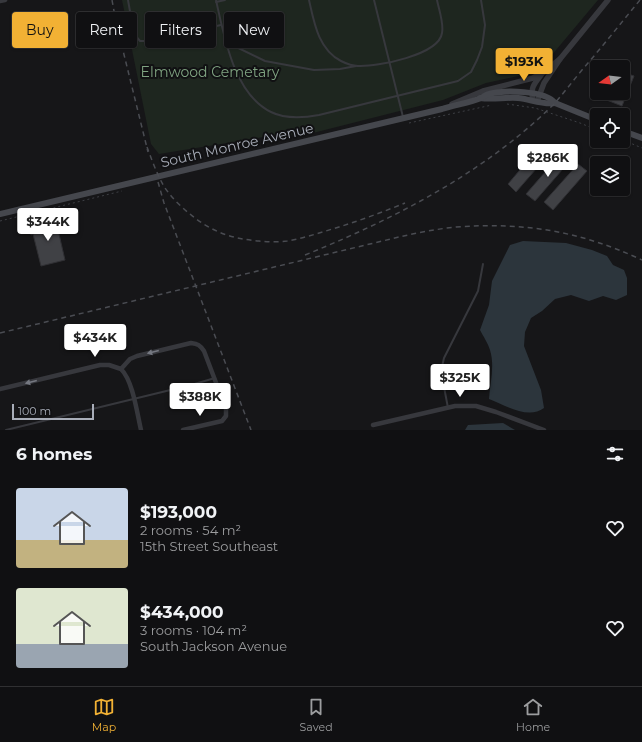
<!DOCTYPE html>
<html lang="en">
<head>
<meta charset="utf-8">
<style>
	body { margin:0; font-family:Montserrat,sans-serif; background:#19191b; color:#f1f3f6; height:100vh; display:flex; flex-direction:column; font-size:15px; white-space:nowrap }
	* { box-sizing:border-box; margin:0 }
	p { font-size:13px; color:#9c9d9f }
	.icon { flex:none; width:22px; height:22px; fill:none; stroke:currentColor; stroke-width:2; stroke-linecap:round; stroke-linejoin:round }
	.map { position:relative; height:430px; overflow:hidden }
	.panel { display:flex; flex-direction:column; background:#101012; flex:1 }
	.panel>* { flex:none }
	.banner { position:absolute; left:12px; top:12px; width:400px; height:36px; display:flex; gap:8px }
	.needle { width:26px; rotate:256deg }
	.fabs { position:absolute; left:590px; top:60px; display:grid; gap:8px }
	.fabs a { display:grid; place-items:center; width:40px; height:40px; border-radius:4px; background:#101012; box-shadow:0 1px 3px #0004,0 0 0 1px #303032; font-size:20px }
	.scale { position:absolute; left:12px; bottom:10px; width:82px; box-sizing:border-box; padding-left:4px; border:2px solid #a8adb8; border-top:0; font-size:11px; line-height:14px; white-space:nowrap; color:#a8adb8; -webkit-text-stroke:3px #111113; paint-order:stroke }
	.price { position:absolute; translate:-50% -34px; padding:0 9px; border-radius:4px; background:#fff; color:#222; font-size:13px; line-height:26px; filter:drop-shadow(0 1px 2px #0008) }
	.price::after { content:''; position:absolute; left:50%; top:24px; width:12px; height:9px; margin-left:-6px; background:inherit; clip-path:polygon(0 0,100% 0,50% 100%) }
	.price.active { background:#f2b134; color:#111 }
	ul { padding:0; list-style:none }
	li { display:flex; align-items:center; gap:12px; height:100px; padding:0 16px }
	li span { display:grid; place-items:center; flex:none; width:112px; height:80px; border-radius:4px; color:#555 }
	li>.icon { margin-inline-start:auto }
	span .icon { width:48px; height:48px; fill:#fffc; stroke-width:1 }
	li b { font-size:17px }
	h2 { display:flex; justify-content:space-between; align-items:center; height:48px; padding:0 16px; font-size:17px }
	.tag { padding:0 14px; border-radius:4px; background:#101012; box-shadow:0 1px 3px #0004,0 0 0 1px #303032; font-size:14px; line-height:36px }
	.tag.active { background:#f2b134; color:#111 }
	.menu { display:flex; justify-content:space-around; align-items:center; height:56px; border-top:1px solid #303032; background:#101012; font-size:11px; color:#9c9d9f }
	.menu a { display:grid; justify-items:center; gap:2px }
	.menu .active { color:#f2b134 }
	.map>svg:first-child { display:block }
</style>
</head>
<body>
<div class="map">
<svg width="642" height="430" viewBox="0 0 642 430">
	<rect width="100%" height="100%" fill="#161618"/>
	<!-- green -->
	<path fill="#1e261f" d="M122 0H598L546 62 539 69 532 73 486 83 443 100 305 135 270 136 159 154 151 144Z"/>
	<!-- water -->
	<g fill="#2c353c">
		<path d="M523 241 566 243 592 250 607 256 613 265 624 270 627 278V295L616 300 603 296 589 301 571 295 555 299 542 311 531 318 525 332 524 346 541 390 544 408C528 420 505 405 489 399 490 383 495 366 490 350 488 343 483 336 480 330L489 305 492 281 510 245Z"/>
		<path d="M503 423 515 430H465L468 425Z"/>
	</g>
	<!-- building -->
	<g fill="#404145" stroke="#303034">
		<path d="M623 72 634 76 622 106 599 97 600 93H623Z"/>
		<path d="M541 145 550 153 516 192 508 184Z"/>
		<path d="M560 155 569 162 535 201 526 194Z"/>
		<path d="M578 164 587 171 553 210 544 202Z"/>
		<path d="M55 217 65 260 41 266 33 234 31 235 29 226 49 221 48 218Z"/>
	</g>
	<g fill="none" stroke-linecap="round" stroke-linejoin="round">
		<!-- path -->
		<g stroke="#3d3f44" stroke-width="1" stroke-dasharray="2 3" stroke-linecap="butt">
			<path d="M507 104 535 108 580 123 597 130"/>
			<path d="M409 123 492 105"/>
			<path d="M623 140 642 148"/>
			<path d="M0 221 122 191"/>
		</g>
		<!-- service -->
		<g stroke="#37383d" stroke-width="2">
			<path d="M128 0 134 34 140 41H148L221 25"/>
			<path d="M216 0C224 36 234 94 271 112 285 119 303 118 319 115L458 81 471 72 477 60 482 47 485 25 481 0"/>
			<path d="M309 0C314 22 318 49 341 61 345 63 353 66 358 66 377 67 439 55 442 33 444 23 439 10 437 0"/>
			<path d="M374 0 403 117"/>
			<path d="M216 2 225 0"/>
			<path d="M226 42 265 61 314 70 340 69 356 66"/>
			<path d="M448 408 441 371 444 358 478 291 483 264"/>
			<path d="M6 430 191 385 215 378"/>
		</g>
		<!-- minor -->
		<g stroke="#37383d" stroke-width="4.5">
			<path d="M0 1 5 0"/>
			<path d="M121 369C133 381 137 413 141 430"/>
			<path d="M0 389 100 365H109L121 369 130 359 137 356 191 343C198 344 200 345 204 351L226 409V416L222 421 183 430"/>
			<path d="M373 425 455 406H476L496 412 544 430"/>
		</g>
		<!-- tertiary -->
		<g stroke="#37383d" stroke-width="5.5">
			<path d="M538 99 544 83 560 59 608 0"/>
			<path d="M533 100C530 88 534 84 541 75"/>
			<path d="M452 104 483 91 533 78 544 72 560 59"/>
		</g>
		<!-- secondary -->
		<g stroke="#45474d" stroke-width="6">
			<path d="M480 98C493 100 505 97 518 98 530 99 542 105 555 103"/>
			<path d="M623 131 642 138"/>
			<path d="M0 214 442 109C454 105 469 103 481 98 484 97 486 94 489 94 504 90 545 90 555 103L597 120"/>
		</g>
		<!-- rail -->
		<g stroke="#4a4c52" stroke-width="1.5" stroke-dasharray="5 4" stroke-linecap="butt">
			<path d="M112 0 116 22 148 152"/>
			<path d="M147 147C152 160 157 175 165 188 172 198 181 207 190 214 211 232 233 239 259 241 268 242 278 242 287 241 305 238 322 232 339 227 361 220 383 212 405 203"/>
			<path d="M158 182 164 203 251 430"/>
			<path d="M305 255C394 219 484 173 553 105 563 94 572 82 582 70 602 47 621 23 640 0"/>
			<path d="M0 333 399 237C417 233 436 229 456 227 524 222 580 231 642 260"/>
		</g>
	</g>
	<!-- one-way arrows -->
	<defs><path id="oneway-solid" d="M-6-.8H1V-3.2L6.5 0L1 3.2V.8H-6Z"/></defs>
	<g fill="#757881">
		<use href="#oneway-solid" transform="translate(153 352) rotate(166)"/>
		<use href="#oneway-solid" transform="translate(31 382) rotate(166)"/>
	</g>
	<g text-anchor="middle" stroke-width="4" stroke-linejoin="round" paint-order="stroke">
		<!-- park labels -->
		<g font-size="14" fill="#7fa381" stroke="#111113">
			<text x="210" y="77">Elmwood Cemetary</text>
		</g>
		<!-- street labels -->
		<g font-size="14" fill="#a8adb8" stroke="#111113">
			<text transform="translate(237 145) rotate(-13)" y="5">South Monroe Avenue</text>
		</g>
	</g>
</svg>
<div class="fabs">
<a><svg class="needle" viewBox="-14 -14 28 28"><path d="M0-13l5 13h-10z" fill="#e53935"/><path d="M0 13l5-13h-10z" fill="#9c9d9f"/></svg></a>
<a><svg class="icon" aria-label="locate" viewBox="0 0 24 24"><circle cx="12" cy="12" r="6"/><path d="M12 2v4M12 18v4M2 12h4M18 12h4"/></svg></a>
<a><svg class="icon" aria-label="layers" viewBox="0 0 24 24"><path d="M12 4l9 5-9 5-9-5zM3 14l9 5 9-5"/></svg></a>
</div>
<div class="scale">100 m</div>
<b class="price active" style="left:524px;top:82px">$193K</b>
<b class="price" style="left:548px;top:178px">$286K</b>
<b class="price" style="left:48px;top:242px">$344K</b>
<b class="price" style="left:95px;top:358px">$434K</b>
<b class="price" style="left:460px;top:398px">$325K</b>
<b class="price" style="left:200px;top:417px">$388K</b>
<div class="banner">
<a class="tag active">Buy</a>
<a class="tag">Rent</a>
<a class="tag">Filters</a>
<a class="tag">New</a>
</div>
</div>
<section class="panel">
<h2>6 homes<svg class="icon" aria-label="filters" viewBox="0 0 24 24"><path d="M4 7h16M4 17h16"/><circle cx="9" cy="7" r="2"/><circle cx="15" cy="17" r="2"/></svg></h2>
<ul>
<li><span style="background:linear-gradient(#c9d6e8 65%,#c2b280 0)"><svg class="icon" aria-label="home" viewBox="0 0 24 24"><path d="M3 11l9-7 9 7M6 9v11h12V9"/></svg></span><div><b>$193,000</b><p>2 rooms · 54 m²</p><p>15th Street Southeast</p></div><svg class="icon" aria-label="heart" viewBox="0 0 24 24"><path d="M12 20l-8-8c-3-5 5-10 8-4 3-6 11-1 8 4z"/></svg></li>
<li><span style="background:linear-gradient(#dfe7d0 70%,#9aa5b1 0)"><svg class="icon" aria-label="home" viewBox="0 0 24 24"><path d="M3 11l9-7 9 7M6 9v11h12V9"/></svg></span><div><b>$434,000</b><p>3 rooms · 104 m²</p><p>South Jackson Avenue</p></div><svg class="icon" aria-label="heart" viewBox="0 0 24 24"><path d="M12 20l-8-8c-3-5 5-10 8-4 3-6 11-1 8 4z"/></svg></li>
</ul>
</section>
<nav class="menu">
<a class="active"><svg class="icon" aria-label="map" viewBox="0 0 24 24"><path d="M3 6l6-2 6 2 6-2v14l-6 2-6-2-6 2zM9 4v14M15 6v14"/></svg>Map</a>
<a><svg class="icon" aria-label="saved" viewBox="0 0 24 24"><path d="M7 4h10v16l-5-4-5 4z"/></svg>Saved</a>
<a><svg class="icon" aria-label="home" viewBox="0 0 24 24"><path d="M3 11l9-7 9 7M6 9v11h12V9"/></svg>Home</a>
</nav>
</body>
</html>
